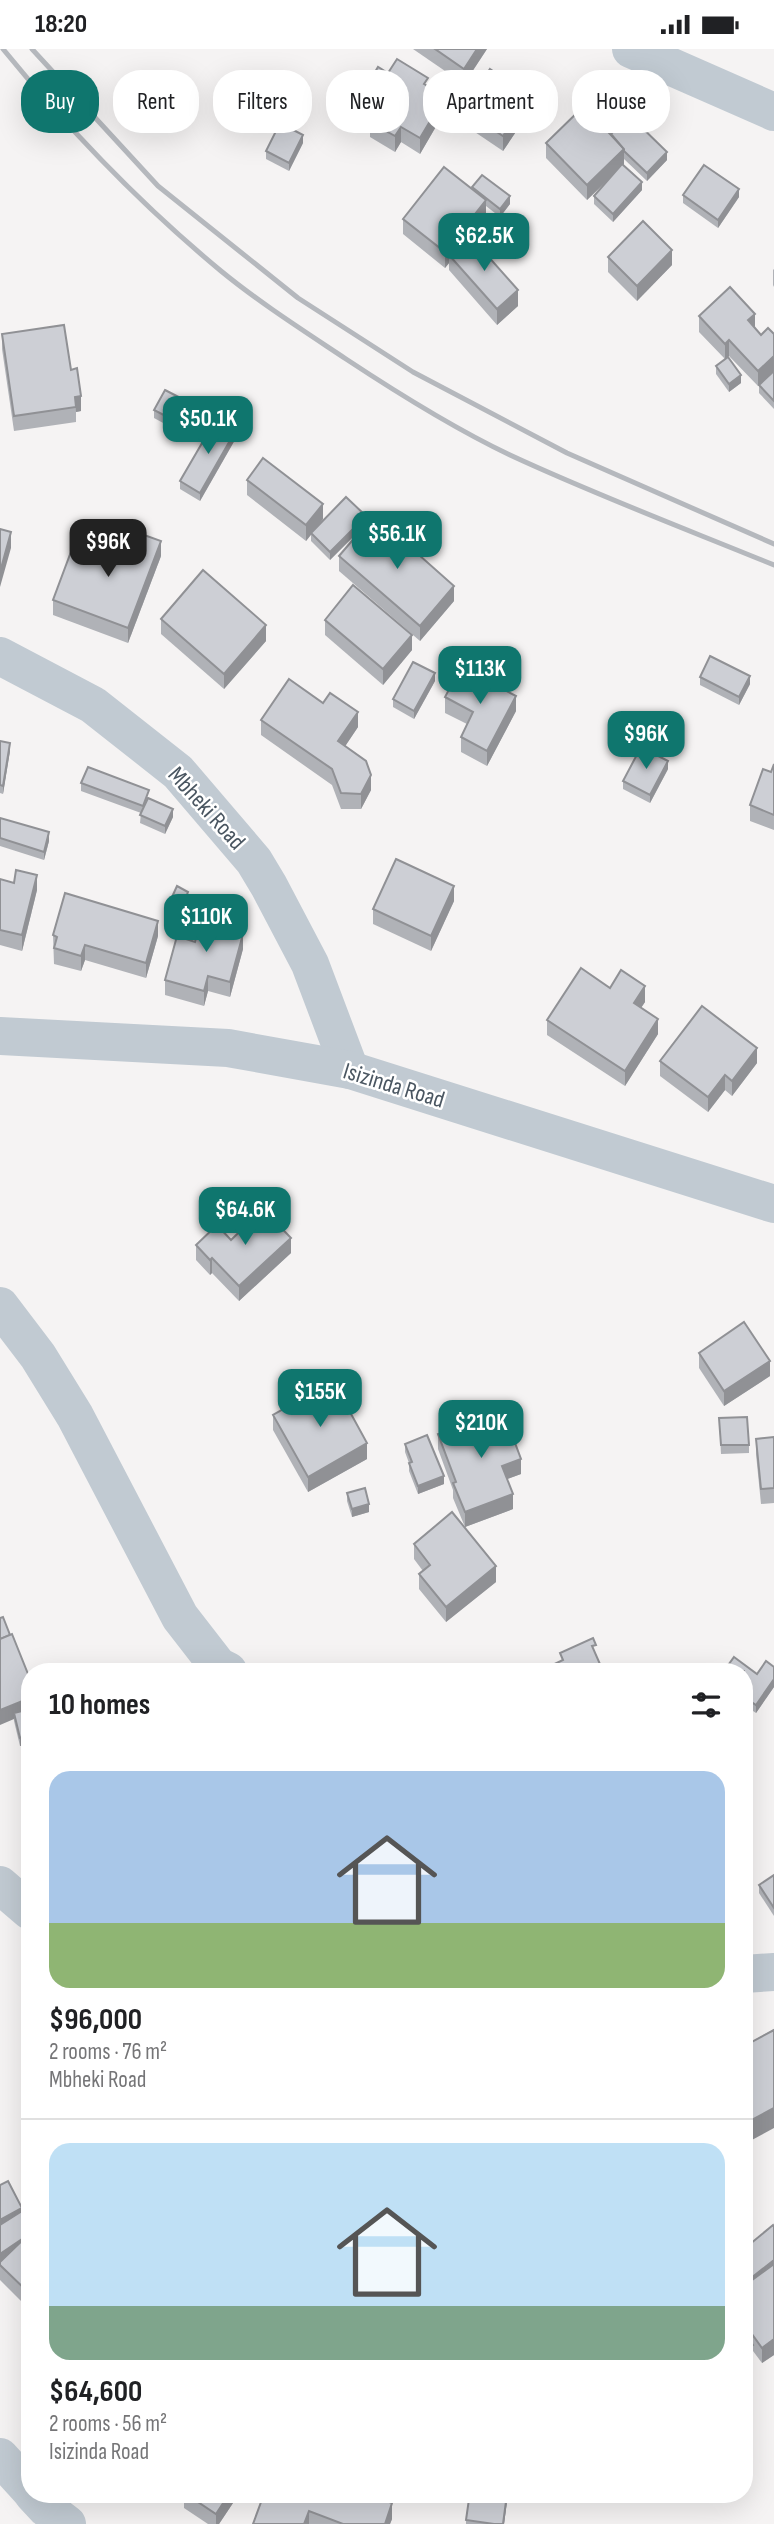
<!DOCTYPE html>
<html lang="en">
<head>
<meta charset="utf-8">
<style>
	body { margin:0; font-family:"Sofia Sans Condensed",sans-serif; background:#f2f2f2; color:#202124; height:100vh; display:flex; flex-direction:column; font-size:26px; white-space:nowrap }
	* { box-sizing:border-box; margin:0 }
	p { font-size:23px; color:#757577 }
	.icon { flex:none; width:38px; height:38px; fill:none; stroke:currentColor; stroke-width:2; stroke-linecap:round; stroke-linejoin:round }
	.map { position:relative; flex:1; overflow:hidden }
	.sheet { position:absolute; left:21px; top:1614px; width:732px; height:840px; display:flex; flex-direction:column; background:#fff; border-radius:28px; box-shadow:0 7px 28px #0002 }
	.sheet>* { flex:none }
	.banner { position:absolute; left:21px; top:21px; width:733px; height:63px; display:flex; gap:14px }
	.price { position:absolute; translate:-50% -60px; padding:0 16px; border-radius:14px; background:#0f766e; color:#fff; font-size:23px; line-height:46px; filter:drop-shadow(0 2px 4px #0008) }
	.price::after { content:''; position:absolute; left:50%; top:42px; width:21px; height:16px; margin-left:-10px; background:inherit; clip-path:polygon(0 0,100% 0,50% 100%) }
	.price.current { background:#222; color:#fff }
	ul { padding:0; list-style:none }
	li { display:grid; align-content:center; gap:14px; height:371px; padding:0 28px }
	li+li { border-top:2px solid #e0e0e0 }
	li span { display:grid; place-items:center; height:217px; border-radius:21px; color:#555 }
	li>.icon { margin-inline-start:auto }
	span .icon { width:126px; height:126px; fill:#fffc; stroke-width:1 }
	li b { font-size:30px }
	h2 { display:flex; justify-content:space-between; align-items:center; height:84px; padding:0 28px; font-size:30px }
	.pill { padding:0 24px; border-radius:28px; background:#fff; box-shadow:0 7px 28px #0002; font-size:24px; line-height:63px }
	.pill.current { background:#0f766e; color:#fff }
	.status { display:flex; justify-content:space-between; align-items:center; height:49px; padding:0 35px; background:#fff; direction:ltr }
	.status svg { height:19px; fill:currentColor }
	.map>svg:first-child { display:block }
</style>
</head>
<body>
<div class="status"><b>18:20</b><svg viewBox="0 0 49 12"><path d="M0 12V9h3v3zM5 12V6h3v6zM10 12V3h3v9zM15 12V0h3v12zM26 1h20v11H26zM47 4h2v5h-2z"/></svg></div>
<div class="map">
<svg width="774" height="2475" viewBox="0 0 774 2475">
	<rect width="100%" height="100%" fill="#f5f3f3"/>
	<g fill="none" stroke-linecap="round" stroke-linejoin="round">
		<!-- minor -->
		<g stroke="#c1cad2" stroke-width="38">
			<path d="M631 0 774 63"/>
			<path d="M0 607 93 656 178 723 254 812 269 837 310 915 350 1021"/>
			<path d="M0 987 228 999 350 1021 774 1155"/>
			<path d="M0 1257 38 1307 75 1367 180 1568 218 1617 228 1622"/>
			<path d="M0 1836 30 1862"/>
			<path d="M744 1925 774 1923"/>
			<path d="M0 2408 30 2441"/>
			<path d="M33 2445 46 2459 67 2475"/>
		</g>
		<!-- rail -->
		<g stroke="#b5b8bd" stroke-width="5">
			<path d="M3 0C69 81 140 155 221 222 260 254 304 282 346 310 399 345 453 379 510 406 596 446 686 480 774 516"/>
			<path d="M32 0 158 137 298 249 413 323 567 404 774 495"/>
		</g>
	</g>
	<!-- wall -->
	<g fill="#b0b2b7">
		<path d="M413 0H487L464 35Z"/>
		<path d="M388 24 428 37 445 62 420 105 401 93 395 103 370 88V74L358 67V52Z"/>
		<path d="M463 60 530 62 503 102 463 75Z"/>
		<path d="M611 85 667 111 647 132 624 110V115L623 116 642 141 613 173 594 155V147L613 126 587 151 546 109V94Z"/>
		<path d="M303 94 289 122 266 110V102Z"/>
		<path d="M472 138 510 155 500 168 486 157V166L469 188 518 257 497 276 449 221V214L445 219 403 185V170L472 140Z"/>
		<path d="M683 146 739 148 718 179 683 154Z"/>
		<path d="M608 208 672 216 637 252 608 223Z"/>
		<path d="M774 220V238L773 236V221Z"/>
		<path d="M699 267 755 279 774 322 758 337 729 307 725 310 699 283Z"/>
		<path d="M2 285 71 321 81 362 76 363V373L14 382 2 300Z"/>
		<path d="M716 317 741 334 729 343 716 325Z"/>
		<path d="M774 322V360L759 344V336Z"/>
		<path d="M154 361 200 367 189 388 154 369Z"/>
		<path d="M236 389 200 452 180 440V432Z"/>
		<path d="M247 431 323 470 316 479 366 475 330 511 311 492V486L306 492 247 446Z"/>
		<path d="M161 507 128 594 53 566V551Z"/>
		<path d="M339 507 454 552 420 592 339 522Z"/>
		<path d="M161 570 266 592 224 640 161 585Z"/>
		<path d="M325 571 412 601 383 636 325 586Z"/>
		<path d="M700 628 750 635 739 656 700 636Z"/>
		<path d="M435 632 414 670 393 658V650Z"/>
		<path d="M445 648 516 662 487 717 461 703V688L467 675 445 664Z"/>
		<path d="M261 671 358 678 345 697 371 741 361 760H341L332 736 261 686Z"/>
		<path d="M0 692 10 702 3 745 0 744Z"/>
		<path d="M774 715V781L750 772V756L771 723Z"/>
		<path d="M668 720 650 754 623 740V732Z"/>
		<path d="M81 734 149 749 173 768 165 785 140 774 141 764 81 742Z"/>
		<path d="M0 769 49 792 44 811 0 797Z"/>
		<path d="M0 830 37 841 22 902 0 896Z"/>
		<path d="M172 848 188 851 184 861 172 856Z"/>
		<path d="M454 852 431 902 373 875V860Z"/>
		<path d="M232 882 243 900 230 948 208 942 204 957 165 946V931L195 893Z"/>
		<path d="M53 886 158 887 146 929 85 911 81 922 54 915Z"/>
		<path d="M610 939 645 953 641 959 658 985 625 1037 547 986V971Z"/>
		<path d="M660 1012 757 1014 732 1047 725 1041 708 1063 660 1027Z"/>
		<path d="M231 1191 291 1204 239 1252 212 1224 210 1226 196 1211V1196Z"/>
		<path d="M699 1304 770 1327 724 1357 699 1319Z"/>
		<path d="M273 1366 367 1410 308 1443 273 1381Z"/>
		<path d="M719 1369 749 1396V1404L721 1405Z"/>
		<path d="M438 1385 521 1425 507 1430 513 1460 465 1478 496 1533 446 1573 419 1540V1525L423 1522 414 1510V1495L465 1478 453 1449V1441L438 1400Z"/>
		<path d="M774 1388V1454L761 1455 756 1405V1390Z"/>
		<path d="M405 1395 444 1435 418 1445 409 1422V1414L405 1403Z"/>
		<path d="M347 1444 369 1463 352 1468 347 1452Z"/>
		<path d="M10 1586 30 1630V1695L20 1697 14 1672Z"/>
		<path d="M774 1618V1638L756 1664 744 1656V1622L757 1625Z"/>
		<path d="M774 1826V1867L759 1844V1836Z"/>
		<path d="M774 1980 750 2092 744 2081V1997Z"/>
		<path d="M30 2157V2261L0 2231V2213L22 2162Z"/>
		<path d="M774 2178V2306L762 2314 753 2302V2304L744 2312V2200Z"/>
		<path d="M184 2445H239L219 2475H208L184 2459Z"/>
		<path d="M264 2445 392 2470 390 2475H253Z"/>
		<path d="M480 2445H508L504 2475H466V2471L479 2451Z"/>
	</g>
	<!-- shaded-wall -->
	<g fill="#909195">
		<path d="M477 0H487L464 35V20Z"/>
		<path d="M445 47V62L420 105V89Z"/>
		<path d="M530 47V62L503 102V87Z"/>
		<path d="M401 78V93L395 103V87Z"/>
		<path d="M303 86V94L289 122V114Z"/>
		<path d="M624 100V115L587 151V136Z"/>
		<path d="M667 103V111L647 132V124Z"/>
		<path d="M642 133V141L613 173V165Z"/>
		<path d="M739 140V148L718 179V171Z"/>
		<path d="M510 147V155L500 168V160Z"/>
		<path d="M486 151V166L452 210 449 206V214L445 219V203Z"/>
		<path d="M672 201V216L637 252V237Z"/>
		<path d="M518 241V257L497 276V260Z"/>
		<path d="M755 265V280L748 271Z"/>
		<path d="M729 291V307L725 310V295Z"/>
		<path d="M774 307V322L758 337V322Z"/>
		<path d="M741 326V334L729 343V335Z"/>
		<path d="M81 347V362L76 363 75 348Z"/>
		<path d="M200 359V367L189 388V379Z"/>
		<path d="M236 381V389L200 452V444Z"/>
		<path d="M323 455V470L306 492V476Z"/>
		<path d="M366 467V475L330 511V503Z"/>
		<path d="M11 483V499L0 538V523Z"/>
		<path d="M161 492V507L128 594V579Z"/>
		<path d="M454 537V552L420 592V577Z"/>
		<path d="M266 576V592L224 640V625Z"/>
		<path d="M412 586V601L383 636V620Z"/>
		<path d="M435 624V632L414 670V662Z"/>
		<path d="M750 627V635L739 656V648Z"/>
		<path d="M516 647V662L487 717V702Z"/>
		<path d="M358 663V678L338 708V692Z"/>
		<path d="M10 694V702L3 745V737Z"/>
		<path d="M668 712V720L650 754V746Z"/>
		<path d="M371 726V741L361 760V745Z"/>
		<path d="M173 760V768L165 785V777Z"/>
		<path d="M49 783V792L44 811V803Z"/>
		<path d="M37 826V841L22 902V886Z"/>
		<path d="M454 837V852L431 902V887Z"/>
		<path d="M188 843V851L184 861V853Z"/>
		<path d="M232 868V883L228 881Z"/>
		<path d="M158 872V887L146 929V914Z"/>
		<path d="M243 885V900L230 948V933Z"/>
		<path d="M85 896V911L81 922V907Z"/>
		<path d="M208 927V942L204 957V942Z"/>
		<path d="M645 937V953L634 969V954Z"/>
		<path d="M658 970V985L625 1037V1022Z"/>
		<path d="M757 999V1014L732 1047V1032Z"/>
		<path d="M725 1026V1041L708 1063V1048Z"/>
		<path d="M291 1189V1204L239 1252V1237Z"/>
		<path d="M212 1209V1224L210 1226V1211Z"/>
		<path d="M770 1312V1327L724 1357V1342Z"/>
		<path d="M367 1394V1410L308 1443V1428Z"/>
		<path d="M521 1410V1425L502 1432V1417Z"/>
		<path d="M444 1427V1435L418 1445V1437Z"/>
		<path d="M513 1445V1460L465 1478V1463Z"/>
		<path d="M369 1455V1463L352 1468V1460Z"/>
		<path d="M496 1517V1533L446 1573V1558Z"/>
		<path d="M774 1630V1638L756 1664V1656Z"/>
		<path d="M30 1649V1664H14V1670L0 1676V1661Z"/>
		<path d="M30 1687V1695L20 1697V1689Z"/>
		<path d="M774 2059V2079L750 2092V2072Z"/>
		<path d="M22 2159V2167L0 2179V2171Z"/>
		<path d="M30 2185 0 2213V2205Z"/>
		<path d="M774 2211V2219L746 2242V2233Z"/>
		<path d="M774 2290V2306L762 2314V2299Z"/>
		<path d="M753 2296V2304L744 2312V2303Z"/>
		<path d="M229 2445H239L219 2475H216V2465Z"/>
		<path d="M507 2445H508L504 2475H503Z"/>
		<path d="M392 2454V2470L390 2475H385Z"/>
		<path d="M309 2462V2475H304Z"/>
	</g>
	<!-- building -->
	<g fill="#cdcfd5" stroke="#909195" stroke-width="2">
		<path d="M435 0H477L464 20Z"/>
		<path d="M397 10 428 29 424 35 445 47 420 89 401 78 395 87 370 73 376 62 358 52 378 18 388 24Z"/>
		<path d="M490 20 530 47 503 87 463 60Z"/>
		<path d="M584 57 624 100 587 136 546 94Z"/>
		<path d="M629 66 667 103 647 124 624 102V100L611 85Z"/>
		<path d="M280 74 303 86 289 114 266 102Z"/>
		<path d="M622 115 642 133 613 165 594 147Z"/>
		<path d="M704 116 739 140 718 171 683 146Z"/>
		<path d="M444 118 486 151 445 203 403 170Z"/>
		<path d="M482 126 510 147 500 160 472 138Z"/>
		<path d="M643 172 672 201 637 237 608 208Z"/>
		<path d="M470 187 518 241 497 260 449 206Z"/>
		<path d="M730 238 755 265 748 271 761 286 768 279 774 285V307L758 322 729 291 725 295 699 267Z"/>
		<path d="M64 276 71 321 77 319 81 347 75 348 76 358 14 367 2 285Z"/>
		<path d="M728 308 741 326 729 335 716 317Z"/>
		<path d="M774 322V352L759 336Z"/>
		<path d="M165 341 200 359 189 379 154 361Z"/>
		<path d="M216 370 236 381 200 444 180 432Z"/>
		<path d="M263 409 323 455 306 476 247 431Z"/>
		<path d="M346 448 366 467 330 503 311 484Z"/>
		<path d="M374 466 454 537 420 577 339 507Z"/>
		<path d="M0 480 11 483 0 523Z"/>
		<path d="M133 482 161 492 128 579 53 551 75 492 122 509Z"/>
		<path d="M203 521 266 576 224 625 161 570Z"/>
		<path d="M353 536 412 586 383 620 325 571Z"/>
		<path d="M710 607 750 627 739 648 700 628Z"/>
		<path d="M413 613 435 624 414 662 393 650Z"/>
		<path d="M461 618 516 647 487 702 461 688 473 663 445 648Z"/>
		<path d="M289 630 323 654 330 644 358 663 338 692 366 712 371 726 361 745 341 744 332 720 261 671Z"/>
		<path d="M0 692 10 694 3 737 0 736Z"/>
		<path d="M641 698 668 712 650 746 623 732Z"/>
		<path d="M774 715V766L750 756 763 720 771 723Z"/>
		<path d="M88 718 149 741 143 757 81 734Z"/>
		<path d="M148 749 173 760 165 777 140 766Z"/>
		<path d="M0 769 49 783 44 803 0 789Z"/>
		<path d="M396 810 454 837 431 887 373 860Z"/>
		<path d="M16 821 37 826 22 886 0 881V830L14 834Z"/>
		<path d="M177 837 188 843 184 853 172 848Z"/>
		<path d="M65 844 158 872 146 914 85 896 81 907 54 899 57 888 53 886Z"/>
		<path d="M211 862 232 868 228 881 243 885 230 933 208 927 204 942 165 931 177 887 195 893 200 873 208 875Z"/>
		<path d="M581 919 610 939 621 921 645 937 634 954 658 970 625 1022 547 971Z"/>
		<path d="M702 957 757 999 732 1032 725 1026 708 1048 660 1012Z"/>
		<path d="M263 1160 291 1189 239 1237 212 1209 210 1211 196 1196 217 1176 231 1191Z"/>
		<path d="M744 1273 770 1312 724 1342 699 1304Z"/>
		<path d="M333 1332 367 1394 308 1428 273 1366Z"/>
		<path d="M503 1362 521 1410 502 1417 513 1445 465 1463 453 1434 456 1433 438 1385Z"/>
		<path d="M747 1368 749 1396H721L719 1369Z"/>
		<path d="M427 1386 444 1427 418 1437 409 1414 412 1413 405 1395Z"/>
		<path d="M774 1388V1439L761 1440 756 1390Z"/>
		<path d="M365 1439 369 1455 352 1460 347 1444Z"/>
		<path d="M452 1463 496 1517 446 1558 419 1525 430 1516 414 1495Z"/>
		<path d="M3 1568 10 1586 0 1590V1569Z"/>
		<path d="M12 1585 30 1630V1649L0 1661V1590Z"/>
		<path d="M593 1589 596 1596 592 1597 603 1622H542V1621L563 1611 560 1604Z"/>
		<path d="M734 1608 757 1625 766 1612 774 1618V1630L756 1656 744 1648V1622H724Z"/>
		<path d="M30 1660V1687L20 1689 14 1664Z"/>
		<path d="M774 1826V1859L759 1836Z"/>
		<path d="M774 1981V2059L750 2072 744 2060V1997Z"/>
		<path d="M8 2132 22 2159 0 2171V2136Z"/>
		<path d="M30 2157V2184L25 2188 0 2205V2176Z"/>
		<path d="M773 2176 774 2178V2211L746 2233 744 2230V2200Z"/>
		<path d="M30 2184V2245L0 2216V2213Z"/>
		<path d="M774 2215V2290L762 2299 744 2274V2237Z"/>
		<path d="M744 2283 753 2296 744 2303Z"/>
		<path d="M186 2445H229L216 2465Z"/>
		<path d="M264 2445H367L392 2454 385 2475H343L309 2462 304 2475H253Z"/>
		<path d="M480 2445H507L503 2475H494L466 2471 469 2450 479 2451Z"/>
	</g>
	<g text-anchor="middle" stroke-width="5" stroke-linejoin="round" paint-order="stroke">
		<!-- street labels -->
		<g font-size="24" fill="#4a5661" stroke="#fff">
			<text transform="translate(207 759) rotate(48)" y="8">Mbheki Road</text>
			<text transform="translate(394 1036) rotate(17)" y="8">Isizinda Road</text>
		</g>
	</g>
</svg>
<b class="price" style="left:484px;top:224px">$62.5K</b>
<b class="price" style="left:208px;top:407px">$50.1K</b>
<b class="price" style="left:397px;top:522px">$56.1K</b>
<b class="price current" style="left:108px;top:530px">$96K</b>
<b class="price" style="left:480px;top:657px">$113K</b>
<b class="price" style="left:646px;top:722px">$96K</b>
<b class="price" style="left:206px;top:905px">$110K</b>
<b class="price" style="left:245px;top:1198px">$64.6K</b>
<b class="price" style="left:320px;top:1380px">$155K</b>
<b class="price" style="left:481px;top:1411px">$210K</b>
<div class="banner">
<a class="pill current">Buy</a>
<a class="pill">Rent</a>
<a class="pill">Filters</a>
<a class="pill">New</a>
<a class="pill">Apartment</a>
<a class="pill">House</a>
</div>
<section class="sheet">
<h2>10 homes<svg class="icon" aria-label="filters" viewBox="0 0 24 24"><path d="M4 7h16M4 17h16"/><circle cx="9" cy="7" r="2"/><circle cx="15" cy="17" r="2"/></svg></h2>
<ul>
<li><span style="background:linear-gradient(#a9c7e8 70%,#8fb573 0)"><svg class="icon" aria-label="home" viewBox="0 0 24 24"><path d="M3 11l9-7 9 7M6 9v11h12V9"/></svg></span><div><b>$96,000</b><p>2 rooms · 76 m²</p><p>Mbheki Road</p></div></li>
<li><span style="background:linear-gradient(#bfe0f5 75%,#7fa58c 0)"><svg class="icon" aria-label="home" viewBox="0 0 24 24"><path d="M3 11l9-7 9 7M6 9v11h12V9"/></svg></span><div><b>$64,600</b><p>2 rooms · 56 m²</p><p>Isizinda Road</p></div></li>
</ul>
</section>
</div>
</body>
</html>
